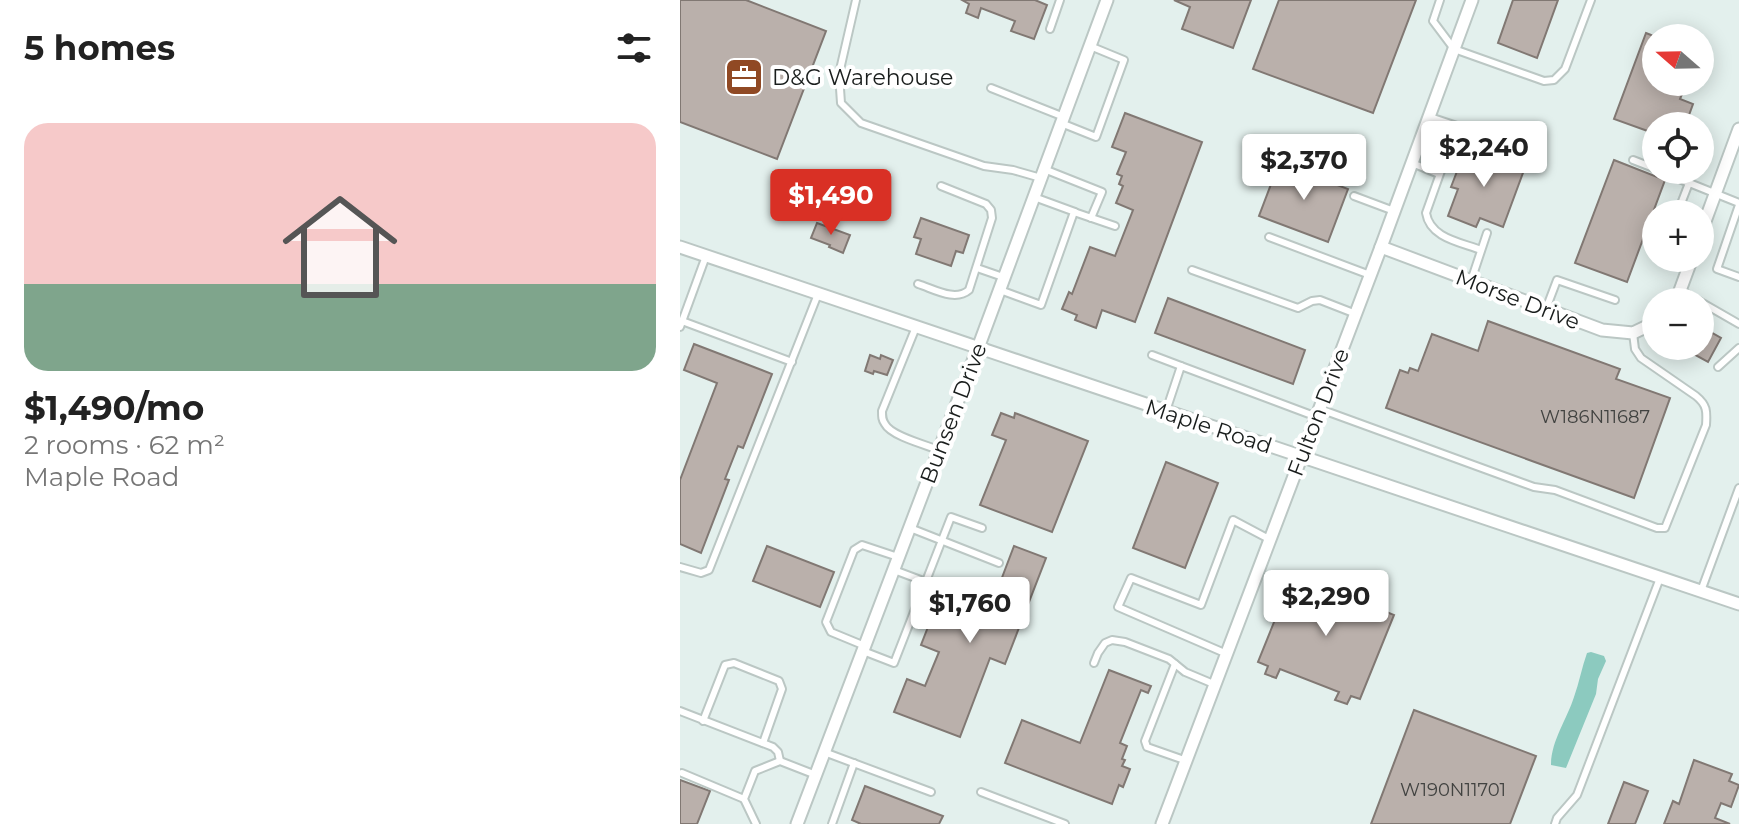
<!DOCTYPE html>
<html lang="en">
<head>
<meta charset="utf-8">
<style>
	body { margin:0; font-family:Montserrat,sans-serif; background:#f6f6f6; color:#222; height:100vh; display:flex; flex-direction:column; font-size:30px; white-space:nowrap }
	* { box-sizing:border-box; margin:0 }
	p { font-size:26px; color:#767676 }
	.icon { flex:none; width:44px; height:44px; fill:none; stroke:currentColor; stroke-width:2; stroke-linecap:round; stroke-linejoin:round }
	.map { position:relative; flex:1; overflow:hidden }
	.drawer { display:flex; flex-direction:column; background:#fff; width:680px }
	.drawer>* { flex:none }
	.needle { width:52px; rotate:290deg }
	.fabs { position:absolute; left:962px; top:24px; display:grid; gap:16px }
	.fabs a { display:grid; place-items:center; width:72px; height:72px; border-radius:50%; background:#fff; box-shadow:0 4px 20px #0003; font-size:40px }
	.price { position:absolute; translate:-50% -68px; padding:0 18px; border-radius:8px; background:#fff; color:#222; font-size:26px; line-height:52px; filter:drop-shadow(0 2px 4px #0008) }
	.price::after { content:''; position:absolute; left:50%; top:48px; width:24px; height:18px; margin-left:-12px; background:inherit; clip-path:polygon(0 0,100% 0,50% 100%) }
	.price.selected { background:#d93025; color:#fff }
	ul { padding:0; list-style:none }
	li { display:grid; align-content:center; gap:16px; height:424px; padding:0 24px }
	li span { display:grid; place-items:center; height:248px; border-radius:24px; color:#555 }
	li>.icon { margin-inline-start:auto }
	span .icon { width:144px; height:144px; fill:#fffc; stroke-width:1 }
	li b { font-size:34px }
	h2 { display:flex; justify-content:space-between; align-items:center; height:96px; padding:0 24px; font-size:34px }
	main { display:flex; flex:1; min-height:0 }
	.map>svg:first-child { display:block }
</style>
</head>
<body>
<main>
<section class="drawer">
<h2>5 homes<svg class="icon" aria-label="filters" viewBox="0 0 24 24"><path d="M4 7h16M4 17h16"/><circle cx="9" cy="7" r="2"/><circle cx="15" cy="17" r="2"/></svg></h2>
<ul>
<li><span style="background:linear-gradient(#f6c9c9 65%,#7fa58c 0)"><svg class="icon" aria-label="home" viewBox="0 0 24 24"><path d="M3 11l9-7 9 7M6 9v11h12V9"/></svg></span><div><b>$1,490/mo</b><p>2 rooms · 62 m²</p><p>Maple Road</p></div></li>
</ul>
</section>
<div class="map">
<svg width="1059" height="824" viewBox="0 0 1059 824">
	<rect width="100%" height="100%" fill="#e3f0ed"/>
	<!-- water -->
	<path fill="#8ccabf" d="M911 652 924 656 926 661 918 679 916 694 886 768 871 765C871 741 887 719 894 697 899 683 902 667 907 653Z"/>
	<!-- building -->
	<g fill="#bab0ab" stroke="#817873" stroke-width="2">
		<path d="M0 0H66L146 31 97 159 0 122Z"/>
		<path d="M282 0H355L367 5 354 39 331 31 335 21 301 8 298 18 286 13 289 4Z"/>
		<path d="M494 0H571L553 48 502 29 510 7Z"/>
		<path d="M599 0H736L693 113 573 69Z"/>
		<path d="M833 0H878L857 58 818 43Z"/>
		<path d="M966 33 976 37V82H1007L1000 99 1013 104 1005 126H976V134L934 119Z"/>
		<path d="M445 113 522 142 455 322 422 310 416 328 395 320 397 315 382 309 389 292 392 294 410 247 435 256 453 210 436 203 443 186 439 184 442 176 437 174 446 152 432 147Z"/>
		<path d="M786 148 844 170 823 227 800 218 796 227 768 216 778 189 771 187Z"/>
		<path d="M934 160 985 180 947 282 895 263Z"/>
		<path d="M599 163 668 189 648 242 579 216Z"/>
		<path d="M241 218 289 235 283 253 276 251 271 266 236 254 241 239 234 237Z"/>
		<path d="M137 223 170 235 163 253 149 247 150 245 131 238Z"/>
		<path d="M488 298 625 350 613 384 475 333Z"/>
		<path d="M808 321 940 369 936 379 990 398 954 498 706 408 720 370 728 373 730 368 738 371 752 334 798 351Z"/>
		<path d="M1020 326 1041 338 1028 362 999 346H1020Z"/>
		<path d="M14 344 92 374 63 448 58 446 45 479 49 480 21 553 0 544V480L37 383 4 370Z"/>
		<path d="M190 355 200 359 201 355 213 360 207 375 194 371 193 374 185 371Z"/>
		<path d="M321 413 334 418 335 413 408 441 372 532 300 505 326 440 312 435Z"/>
		<path d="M486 462 538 483 505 568 453 548Z"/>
		<path d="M87 546 154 572 140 607 73 581Z"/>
		<path d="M334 546 366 558 325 664 310 658 280 737 214 712 227 679 245 686 259 652 241 645 262 591 292 603 297 589 315 596Z"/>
		<path d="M613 575 653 591 655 586 674 593 672 598 714 615 680 699 671 696 667 704 655 700 659 692 600 669 596 678 585 674 588 666 578 662Z"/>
		<path d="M429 670 471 686 468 693 461 690 440 743 447 746 442 759 445 760 442 766 450 769 443 787 439 785 432 804 325 763 342 720 400 743Z"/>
		<path d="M734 710 856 756 830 824H691Z"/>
		<path d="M1014 760 1052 774 1049 781 1059 785 1051 807 1041 803 1035 818 1050 824H984L993 801 999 804Z"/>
		<path d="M0 780 30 791 17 824H0Z"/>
		<path d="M944 782 968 791 955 824H928Z"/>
		<path d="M185 786 263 816 259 824H181L172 820Z"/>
	</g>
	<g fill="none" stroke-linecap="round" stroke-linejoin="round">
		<!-- service casing -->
		<g stroke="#bbc7c4" stroke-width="10">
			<g id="service">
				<path d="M176 0 159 74 161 103 181 123 304 166 333 170 361 178"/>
				<path d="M760 0 753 21 774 49 864 81 874 80 885 69 911 0"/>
				<path d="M370 29 380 0"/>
				<path d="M311 88 384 117"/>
				<path d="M750 117 777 126"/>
				<path d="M381 123 416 137 444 60 410 46"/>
				<path d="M953 160 976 169"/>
				<path d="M732 163 759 174"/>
				<path d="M364 169 422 192 411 218"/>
				<path d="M977 170 1059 203"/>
				<path d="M674 196 714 211"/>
				<path d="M354 197 395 212"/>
				<path d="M1059 205 1037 269 1059 277"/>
				<path d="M997 214 1009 183"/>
				<path d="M589 237 690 275"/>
				<path d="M801 250C780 242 750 238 746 213L777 126 840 150"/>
				<path d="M297 268 323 277"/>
				<path d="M512 270 618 308 632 301 640 300 676 314"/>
				<path d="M791 281 807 233"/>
				<path d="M238 284C254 289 275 302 289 290L312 218 311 210 306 204 261 186"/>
				<path d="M320 290 361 305 394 212 435 226"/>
				<path d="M1000 290 1059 324"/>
				<path d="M866 309 877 280 935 300"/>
				<path d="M2 321 112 362"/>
				<path d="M0 327 26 256"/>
				<path d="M236 327 202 411C202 417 202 420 205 424 211 436 246 445 259 450"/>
				<path d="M472 355 501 366"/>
				<path d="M1038 367 1059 348"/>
				<path d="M640 409 854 487 875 490 977 528H985L1026 425C1027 411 1027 405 1016 396L961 358 955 349 953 333"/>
				<path d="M486 411 501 366 637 417"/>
				<path d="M230 528 319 563"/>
				<path d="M0 567 21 573 29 570 138 294"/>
				<path d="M214 570 246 582"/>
				<path d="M1021 591 1059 488"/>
				<path d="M185 646 151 632 146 622 174 550 182 545 218 557"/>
				<path d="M183 651 214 663 271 517 302 528"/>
				<path d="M547 654 438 607 451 578 521 605 553 520 591 540"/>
				<path d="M414 663 418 653 425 643 432 640 445 642 489 659 505 672 536 685"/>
				<path d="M495 664 465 741 467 747 507 761"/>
				<path d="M0 711 93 747 98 752 100 761"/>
				<path d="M23 721 45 665 54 663 99 681 102 689 83 743"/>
				<path d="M144 752 251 792"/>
				<path d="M2 773 64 799"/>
				<path d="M301 792 385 824"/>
				<path d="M76 824 64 799 75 771 100 761 136 775"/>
				<path d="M152 824 174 763"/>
				<path d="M875 824 877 818 897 795 980 578"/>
			</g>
		</g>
		<!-- minor casing -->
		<g stroke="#bbc7c4" stroke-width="15">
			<g id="minor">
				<path d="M1020 235 1059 129"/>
				<path d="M0 247 1059 604"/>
				<path d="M701 247 922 330 953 333 976 322"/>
				<path d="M993 302 998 296 1012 258"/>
				<path d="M117 824 298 348 427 0"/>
				<path d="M482 824 701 247 792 0"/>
			</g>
		</g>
		<!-- service -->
		<use href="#service" stroke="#fff" stroke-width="6"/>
		<!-- minor -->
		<use href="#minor" stroke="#fff" stroke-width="11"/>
	</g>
	<!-- icons -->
	<defs>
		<g id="office-square" transform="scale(2)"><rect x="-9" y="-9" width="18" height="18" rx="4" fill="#904924" stroke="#fff"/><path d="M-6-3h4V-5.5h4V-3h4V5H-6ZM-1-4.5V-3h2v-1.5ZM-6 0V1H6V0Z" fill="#fff"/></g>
	</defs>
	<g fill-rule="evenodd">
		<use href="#office-square" x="64" y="77"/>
	</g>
	<g text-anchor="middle" stroke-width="8" stroke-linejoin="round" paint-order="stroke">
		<!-- number labels -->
		<g font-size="18" fill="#414240">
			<text x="915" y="423">W186N11687</text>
			<text x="773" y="796">W190N11701</text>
		</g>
		<!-- poi labels -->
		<g font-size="22" fill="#191d1c" stroke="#fff" text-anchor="start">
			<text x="92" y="85">D&amp;G Warehouse</text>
		</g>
		<!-- street labels -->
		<g font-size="22" fill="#191d1c" stroke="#fff">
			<text transform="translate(838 299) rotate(21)" y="8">Morse Drive</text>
			<text transform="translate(638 412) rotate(-69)" y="8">Fulton Drive</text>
			<text transform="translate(273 413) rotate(-69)" y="8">Bunsen Drive</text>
			<text transform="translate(529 426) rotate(18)" y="8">Maple Road</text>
		</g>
	</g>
</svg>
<div class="fabs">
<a><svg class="needle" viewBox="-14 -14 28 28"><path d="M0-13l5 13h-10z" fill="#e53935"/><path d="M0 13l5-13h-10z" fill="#767676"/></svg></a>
<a><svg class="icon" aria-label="locate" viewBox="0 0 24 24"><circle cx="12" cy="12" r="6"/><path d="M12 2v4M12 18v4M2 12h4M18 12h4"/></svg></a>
<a>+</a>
<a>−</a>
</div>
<b class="price" style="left:804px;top:189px">$2,240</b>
<b class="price" style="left:624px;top:202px">$2,370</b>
<b class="price selected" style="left:151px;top:237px">$1,490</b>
<b class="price" style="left:646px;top:638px">$2,290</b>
<b class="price" style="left:290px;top:645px">$1,760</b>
</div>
</main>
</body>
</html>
